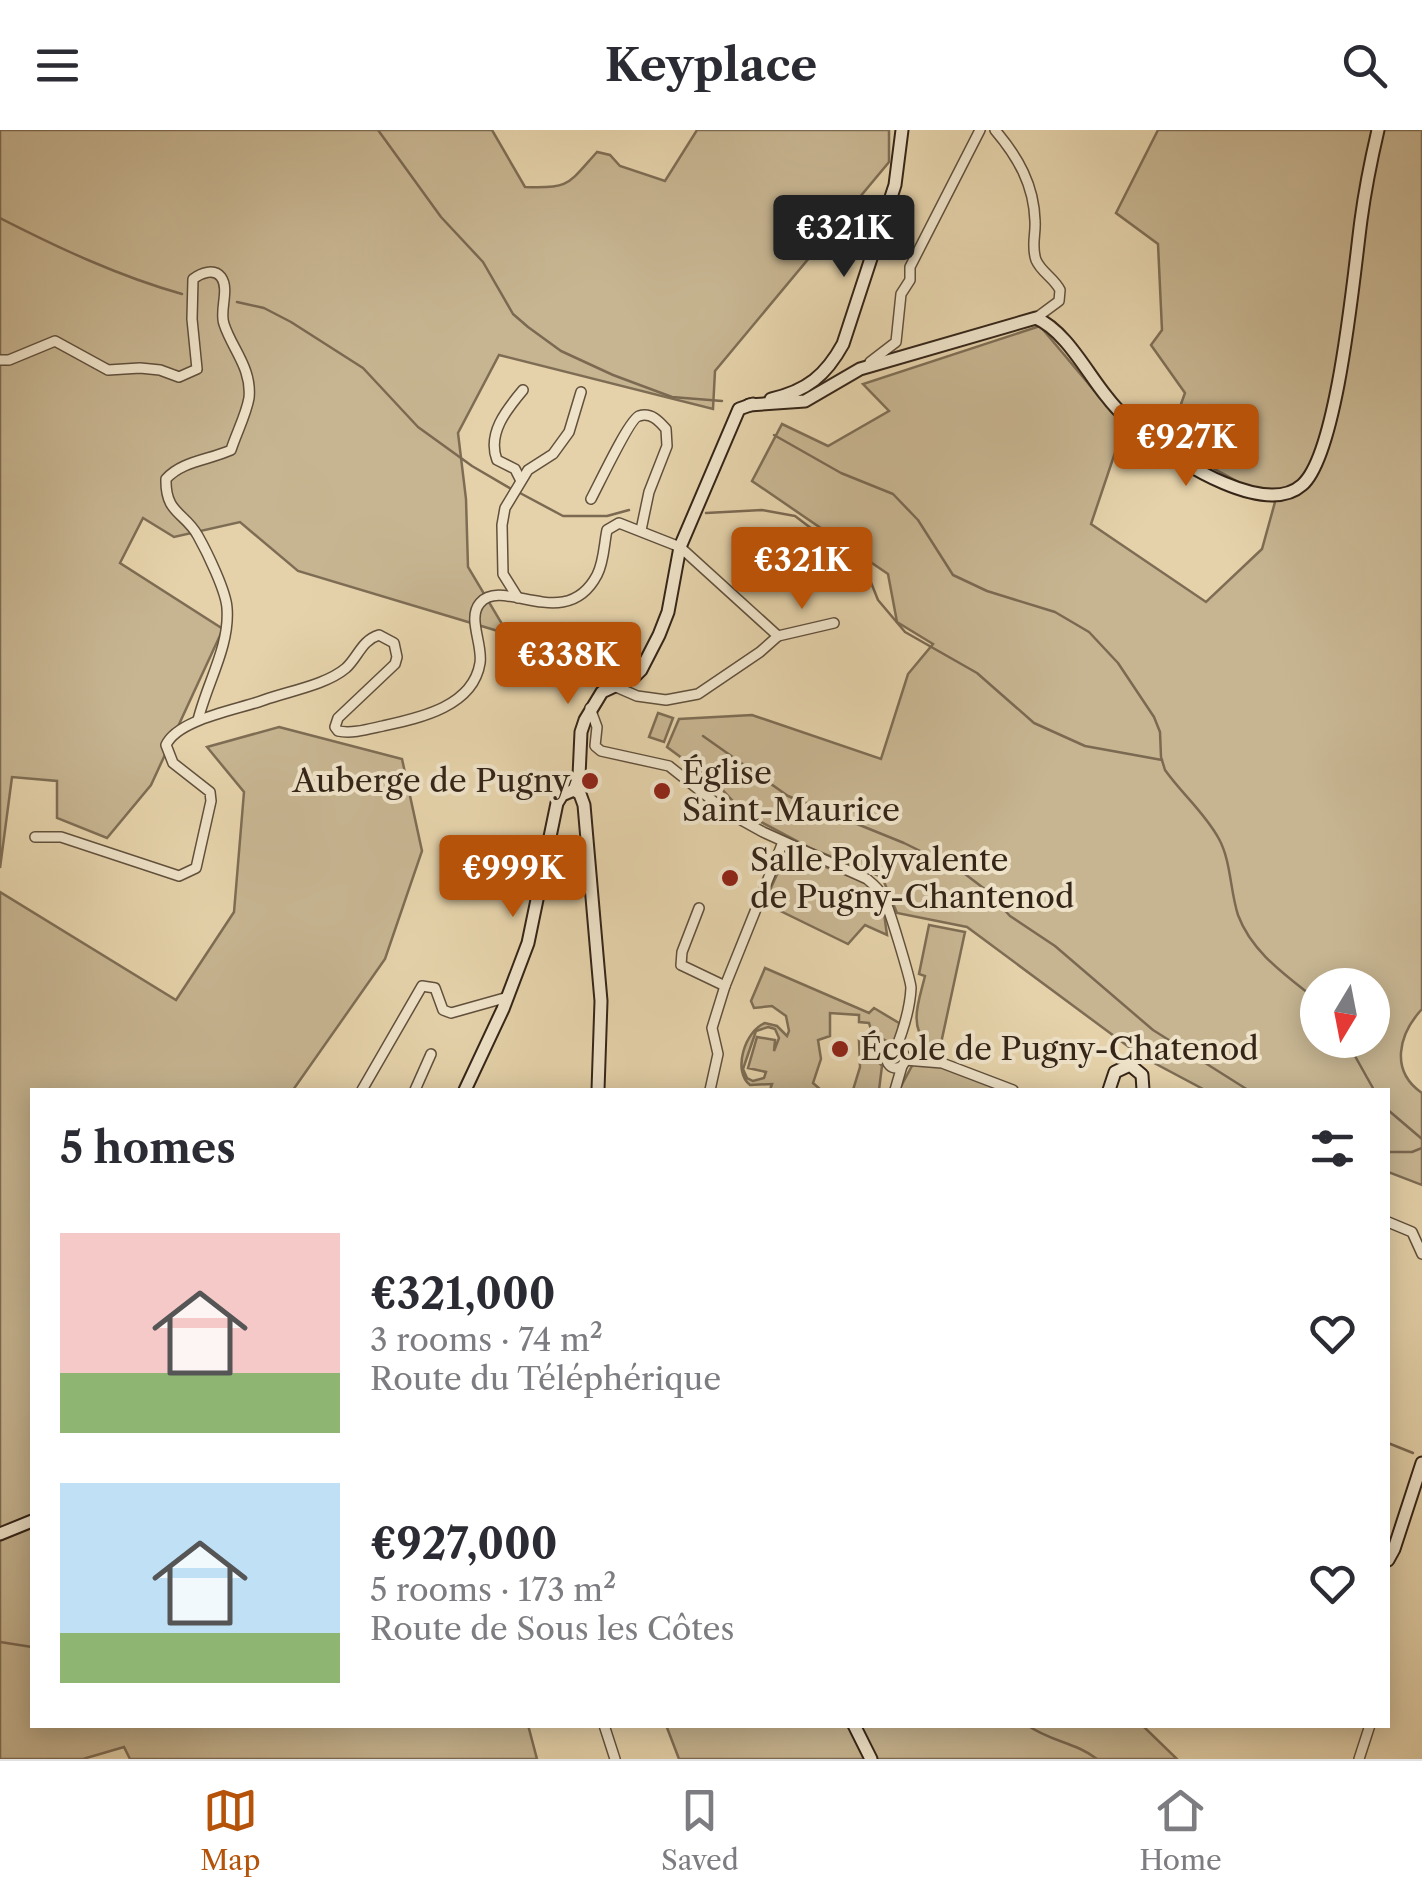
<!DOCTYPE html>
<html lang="en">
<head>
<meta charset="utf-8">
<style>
	body { margin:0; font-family:"Libre Caslon Text",serif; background:#f2f2f3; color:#2b2b33; height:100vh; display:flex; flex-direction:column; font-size:38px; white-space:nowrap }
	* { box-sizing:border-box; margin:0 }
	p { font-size:32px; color:#7c7c81 }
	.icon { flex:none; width:55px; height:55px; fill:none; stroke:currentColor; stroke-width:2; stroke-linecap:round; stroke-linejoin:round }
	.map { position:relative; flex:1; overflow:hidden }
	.panel { position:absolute; left:30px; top:958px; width:1360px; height:640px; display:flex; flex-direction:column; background:#fff; border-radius:0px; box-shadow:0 5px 25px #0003 }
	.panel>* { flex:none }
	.needle { width:65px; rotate:190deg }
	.tools { position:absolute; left:1300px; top:838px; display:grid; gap:20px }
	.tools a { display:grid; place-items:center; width:90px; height:90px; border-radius:50%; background:#fff; box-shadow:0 5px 25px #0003; font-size:50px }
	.price { position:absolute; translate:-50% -85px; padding:0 22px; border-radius:10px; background:#b45309; color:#fff; font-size:32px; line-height:65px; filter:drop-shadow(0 2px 5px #0008) }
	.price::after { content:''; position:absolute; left:50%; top:60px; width:30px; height:22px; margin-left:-15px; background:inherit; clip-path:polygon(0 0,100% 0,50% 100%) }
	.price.on { background:#222; color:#fff }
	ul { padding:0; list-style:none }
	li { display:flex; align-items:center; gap:30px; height:250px; padding:0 30px }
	li span { display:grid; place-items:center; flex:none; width:280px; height:200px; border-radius:0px; color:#555 }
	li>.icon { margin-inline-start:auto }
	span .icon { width:120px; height:120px; fill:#fffc; stroke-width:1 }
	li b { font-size:42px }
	h2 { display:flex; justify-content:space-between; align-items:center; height:120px; padding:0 30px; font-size:42px }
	header { display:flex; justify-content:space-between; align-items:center; height:130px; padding:0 30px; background:#fff; font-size:45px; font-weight:700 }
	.menu { display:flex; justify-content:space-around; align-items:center; height:140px; border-top:2px solid #e1e1e2; background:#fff; font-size:28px; color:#7c7c81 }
	.menu a { display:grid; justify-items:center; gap:5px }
	.menu .on { color:#b45309 }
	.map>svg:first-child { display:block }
</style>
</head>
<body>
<header><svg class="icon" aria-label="menu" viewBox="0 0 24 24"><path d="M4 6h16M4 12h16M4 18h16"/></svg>Keyplace<svg class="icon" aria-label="search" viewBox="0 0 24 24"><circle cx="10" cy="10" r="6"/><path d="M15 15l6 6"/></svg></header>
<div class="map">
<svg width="1422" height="1629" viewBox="0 0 1422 1629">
	<rect width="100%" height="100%" fill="#e5d2aa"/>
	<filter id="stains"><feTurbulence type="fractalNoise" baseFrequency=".002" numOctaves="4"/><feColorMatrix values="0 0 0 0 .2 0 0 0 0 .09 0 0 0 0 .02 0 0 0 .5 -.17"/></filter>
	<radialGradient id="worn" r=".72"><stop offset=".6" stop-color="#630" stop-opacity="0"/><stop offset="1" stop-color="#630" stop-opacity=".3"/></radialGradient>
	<!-- green -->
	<g fill="#c7b591" stroke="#7e6d54" stroke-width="2.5" fill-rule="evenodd">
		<path d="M0 0H492L525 57C570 59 568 54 597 22L610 25 620 36 665 51 697 0H889V32L715 241 713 279 499 225 458 303 466 369 468 437 508 504 298 441 240 392 174 407 143 388 120 433 223 499 151 655 107 708 57 688V651L12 647 0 738Z"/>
		<path d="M1158 0H1422V879C1398 905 1390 941 1422 963V1055L1388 1042V960H1205L1141 926 967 797 897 783 882 747 812 719 744 683 717 654 667 617 679 589 752 585 881 629 908 544 933 514 897 492 888 444 752 351 782 294 828 316 889 281 863 254 1040 196 1124 296 1091 394 1206 472 1262 419 1275 372 1167 313 1185 263 1151 215 1162 200 1158 114 1116 83ZM1318 855H1372V910H1318Z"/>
		<path d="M658 583 673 588 664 612 649 607Z"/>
		<path d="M279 597 402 629 422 721 385 829 293 960H32V1595H528L537 1629H130L124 1617 83 1629H0V762L176 870 234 782 244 662 207 617Z"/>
		<path d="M782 720 865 752 883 776 887 805 865 795 848 814 764 773 785 727 781 724Z"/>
		<path d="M929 795 965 802 940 918 928 916C908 895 919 871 925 846L919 844Z"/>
		<path d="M765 838 869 883 874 878 899 893V910L892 914 872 903 869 893 859 892V885L830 883V906L818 910 821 929 813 953 821 960H770L772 954 750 955C732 941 745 901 765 893L777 896 787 906 789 901 786 886 772 876 754 878 751 871ZM768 897 775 899 779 908 774 921 775 910 757 907 748 938 766 942 764 948 753 951 747 948 743 939 756 901Z"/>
		<path d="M859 911 871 916 872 925 882 936 879 960H853L860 937Z"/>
		<path d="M913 934 940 935 1001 960H899Z"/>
		<path d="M666 1595H1142L1177 1629H679Z"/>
	</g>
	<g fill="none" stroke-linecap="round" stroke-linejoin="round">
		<!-- stream -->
		<g stroke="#7b6952" stroke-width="2.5">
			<path d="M378 0 441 87 483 132 513 184 528 197 561 221 613 245 672 267 722 271"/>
			<path d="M0 88C59 118 118 146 182 164"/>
			<path d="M237 172 264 178 291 192 363 238 418 297 472 336 513 360"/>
			<path d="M774 305 841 343 893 364 918 390 953 445 987 461 1055 482 1089 502 1118 533 1154 587 1160 602 1161 627 1165 640C1182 664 1205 683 1219 709 1231 731 1230 760 1238 785 1252 823 1287 846 1318 871"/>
			<path d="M520 363 563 386H607L629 380"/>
			<path d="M706 383 762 380 795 386 866 440 878 470 905 502 977 543 1034 593 1085 616 1162 630"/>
			<path d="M703 606 788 666 904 713 961 741 986 760 1010 786 1055 816 1153 900 1248 960"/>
			<path d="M1346 910 1374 960"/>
			<path d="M1388 980 1422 1009"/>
			<path d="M1388 1022H1412L1422 1018"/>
			<path d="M1388 1313 1413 1323"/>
			<path d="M0 1512 32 1517"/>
			<path d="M1027 1595C1051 1612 1075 1612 1097 1629"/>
		</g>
		<!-- street casing -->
		<g stroke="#61503c" stroke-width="12">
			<g id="street">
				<path d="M995 0C1018 27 1034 55 1035 91 1036 104 1031 116 1036 130 1041 142 1054 148 1060 160L1059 171 1036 188"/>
				<path d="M0 230H9L55 211 108 240 140 238 160 240 179 247 197 239 192 189 193 149C201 143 214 138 221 147 230 159 219 181 224 194 232 219 252 238 249 268 246 285 236 304 231 320 209 330 182 331 166 349 165 384 185 382 198 406 207 422 226 461 227 478 230 516 207 553 198 590"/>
				<path d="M870 232 896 212 901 164 910 150V137L980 0"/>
				<path d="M520 349 515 339 497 330C487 304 506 280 523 260"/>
				<path d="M591 369C598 356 630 288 639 286 651 282 659 291 666 299L667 316 649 362 641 400"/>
				<path d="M518 468 503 444 502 395 505 378 528 340 553 324 569 302 581 262"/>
				<path d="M778 506 834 493"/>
				<path d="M590 578 597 597 595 616 601 621 669 636 727 682 763 702 867 749C873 754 879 759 883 766 888 774 911 851 911 858 910 880 903 901 895 921"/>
				<path d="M35 707H61L179 746 196 738 211 671 210 662 173 633 166 615C178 589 237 580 264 570 289 561 326 555 346 538 358 527 362 510 379 505L394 513 397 527 395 534 338 588 335 597 338 601C352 604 369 599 383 596 419 588 473 577 480 533 483 514 467 488 480 473 503 446 566 504 597 445 604 432 604 414 607 400L619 393 680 417 778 506 760 522 698 564 666 570 637 566 614 556"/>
				<path d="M699 778 682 822 681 835 725 856"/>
				<circle cx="896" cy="929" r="9"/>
				<path d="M905 930 942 933 1013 960"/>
				<path d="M362 960 422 856 435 858 443 880 451 883 508 867"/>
				<path d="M415 960 431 924"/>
				<path d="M710 960 718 924 712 898 725 856 783 712"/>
				<path d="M895 960 902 936"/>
				<path d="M1388 1092 1412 1102 1422 1124"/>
				<path d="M604 1595 615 1629"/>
				<path d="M1359 1629 1370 1595"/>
			</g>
		</g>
		<!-- secondary casing -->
		<g stroke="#352518" stroke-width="15">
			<g id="secondary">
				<path d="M771 269C807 261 826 245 843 214L895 55 902 0"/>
				<path d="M749 275 805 271 860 239 1036 188C1066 201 1087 243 1107 267 1119 283 1135 296 1151 309 1180 333 1266 387 1302 355 1338 324 1354 142 1361 90 1365 60 1371 30 1378 0"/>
				<path d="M574 660 579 646 581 602 585 590 602 562 634 547 641 540 659 505 668 482 680 417 739 279 753 274"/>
				<path d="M574 660 580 664 584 675 601 871 598 960"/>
				<path d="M465 960 503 879 528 813 557 673 562 665 574 660"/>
				<path d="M1109 960 1115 942 1130 935 1142 945 1143 960"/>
				<path d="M0 1404 32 1391"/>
				<path d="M1388 1430 1394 1419 1422 1333"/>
				<path d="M854 1595 871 1629"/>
			</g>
		</g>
		<!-- street -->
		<use href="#street" stroke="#eee2c8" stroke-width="9"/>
		<!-- secondary -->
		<use href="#secondary" stroke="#eee2c8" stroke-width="11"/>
	</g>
	<!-- markers -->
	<g fill="#8f2418" stroke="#eee2c8" stroke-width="4">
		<circle cx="590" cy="651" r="10"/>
		<circle cx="662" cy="661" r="10"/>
		<circle cx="730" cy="748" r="10"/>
		<circle cx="840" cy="919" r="10"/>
	</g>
	<g text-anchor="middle" stroke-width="8" stroke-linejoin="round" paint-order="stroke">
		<!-- poi labels -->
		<g font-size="32" fill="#352518" stroke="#eee2c8" text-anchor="start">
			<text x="682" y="654">Église<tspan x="682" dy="37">Saint-Maurice</tspan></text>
			<text x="570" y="662" text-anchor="end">Auberge de Pugny</text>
			<text x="750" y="741">Salle Polyvalente<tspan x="750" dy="37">de Pugny-Chantenod</tspan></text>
			<text x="860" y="930">École de Pugny-Chatenod</text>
		</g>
	</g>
	<rect width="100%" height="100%" filter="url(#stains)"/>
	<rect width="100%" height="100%" fill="url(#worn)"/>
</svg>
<div class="tools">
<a><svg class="needle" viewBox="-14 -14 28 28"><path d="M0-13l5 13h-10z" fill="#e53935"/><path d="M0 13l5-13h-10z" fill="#7c7c81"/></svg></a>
</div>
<b class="price on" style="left:844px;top:150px">€321K</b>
<b class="price" style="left:1186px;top:359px">€927K</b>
<b class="price" style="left:802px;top:482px">€321K</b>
<b class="price" style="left:568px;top:577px">€338K</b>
<b class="price" style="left:513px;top:790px">€999K</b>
<section class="panel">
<h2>5 homes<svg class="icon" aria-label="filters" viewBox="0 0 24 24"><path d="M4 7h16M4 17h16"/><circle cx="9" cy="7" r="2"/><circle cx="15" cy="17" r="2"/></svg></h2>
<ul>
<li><span style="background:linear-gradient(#f6c9c9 70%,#8fb573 0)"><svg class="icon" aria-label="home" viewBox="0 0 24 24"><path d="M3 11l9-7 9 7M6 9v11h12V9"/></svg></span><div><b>€321,000</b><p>3 rooms · 74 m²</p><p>Route du Téléphérique</p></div><svg class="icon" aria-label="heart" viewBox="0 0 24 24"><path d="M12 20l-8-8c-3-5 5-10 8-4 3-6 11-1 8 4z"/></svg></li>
<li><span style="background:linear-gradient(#bfe0f5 75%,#8fb573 0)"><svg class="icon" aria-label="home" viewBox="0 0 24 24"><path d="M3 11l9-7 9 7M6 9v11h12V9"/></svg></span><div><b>€927,000</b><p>5 rooms · 173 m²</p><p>Route de Sous les Côtes</p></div><svg class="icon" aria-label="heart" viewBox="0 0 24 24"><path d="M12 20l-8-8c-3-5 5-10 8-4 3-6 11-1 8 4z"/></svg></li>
</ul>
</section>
</div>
<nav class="menu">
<a class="on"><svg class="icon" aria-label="map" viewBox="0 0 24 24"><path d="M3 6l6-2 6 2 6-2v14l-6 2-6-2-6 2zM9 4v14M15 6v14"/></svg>Map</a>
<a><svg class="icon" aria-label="saved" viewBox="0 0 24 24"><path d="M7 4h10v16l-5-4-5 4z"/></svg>Saved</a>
<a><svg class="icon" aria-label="home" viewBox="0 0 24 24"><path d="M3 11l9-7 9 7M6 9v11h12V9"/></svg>Home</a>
</nav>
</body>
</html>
